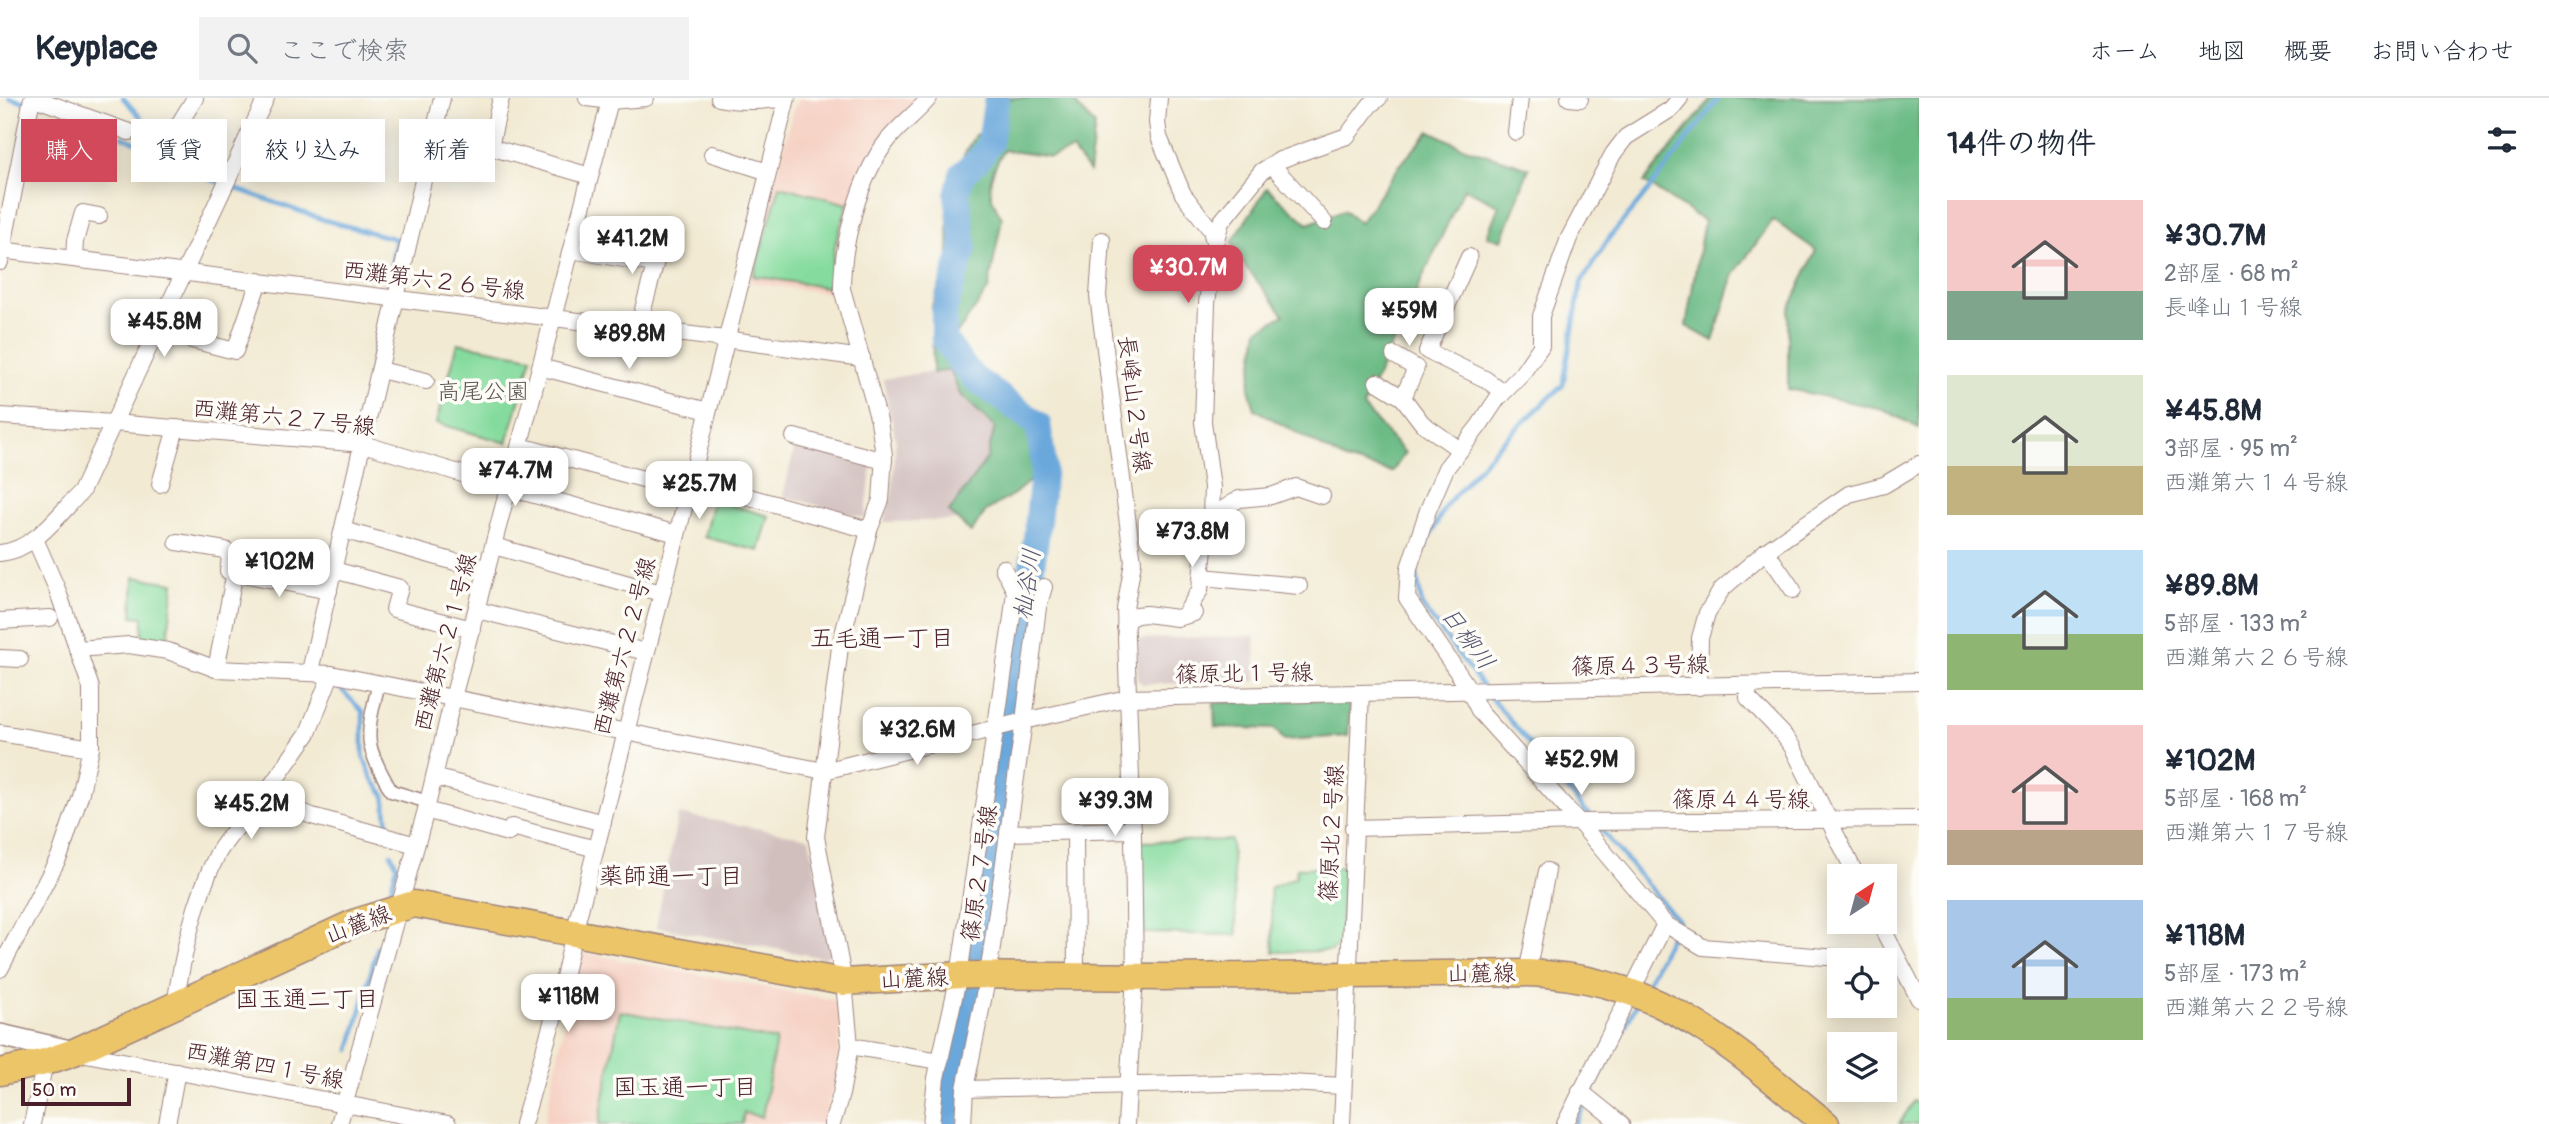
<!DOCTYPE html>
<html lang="ja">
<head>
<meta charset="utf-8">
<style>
	body { margin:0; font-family:Pangolin,"Klee One",sans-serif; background:#f2f2f3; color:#1f2937; height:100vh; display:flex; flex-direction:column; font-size:26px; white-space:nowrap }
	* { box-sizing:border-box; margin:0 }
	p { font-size:23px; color:#747a83 }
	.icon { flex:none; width:38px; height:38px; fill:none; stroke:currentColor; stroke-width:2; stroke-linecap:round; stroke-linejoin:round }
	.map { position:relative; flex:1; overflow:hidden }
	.panel { display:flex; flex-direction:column; background:#fff; width:630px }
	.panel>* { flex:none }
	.hud { position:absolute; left:21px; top:21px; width:665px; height:63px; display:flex; gap:14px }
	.needle { width:46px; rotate:36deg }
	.fabs { position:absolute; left:1827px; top:766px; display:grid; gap:14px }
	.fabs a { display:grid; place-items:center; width:70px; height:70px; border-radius:0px; background:#fff; box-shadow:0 4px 18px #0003; font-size:35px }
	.scale { position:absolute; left:21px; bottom:18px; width:110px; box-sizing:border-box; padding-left:7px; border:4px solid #4a1f2b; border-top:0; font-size:19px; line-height:24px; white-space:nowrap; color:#4a1f2b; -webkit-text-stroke:5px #fdfcf7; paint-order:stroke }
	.price { position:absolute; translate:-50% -60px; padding:0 16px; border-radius:14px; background:#fff; color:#222; font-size:23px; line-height:46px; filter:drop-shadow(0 2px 4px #0008) }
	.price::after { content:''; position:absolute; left:50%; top:42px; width:21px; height:16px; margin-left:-10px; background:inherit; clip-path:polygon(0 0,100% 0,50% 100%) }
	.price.selected { background:#d1495b; color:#fff }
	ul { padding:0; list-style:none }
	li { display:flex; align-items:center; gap:21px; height:175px; padding:0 28px }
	li span { display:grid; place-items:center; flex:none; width:196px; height:140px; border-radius:0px; color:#555 }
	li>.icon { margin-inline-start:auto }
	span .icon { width:84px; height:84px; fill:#fffc; stroke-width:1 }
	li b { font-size:30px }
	h2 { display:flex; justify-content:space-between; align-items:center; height:84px; padding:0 28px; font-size:30px }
	.chip { padding:0 24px; border-radius:0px; background:#fff; box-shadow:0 4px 18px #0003; font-size:24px; line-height:63px }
	.chip.selected { background:#d1495b; color:#fff }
	header { display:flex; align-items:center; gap:42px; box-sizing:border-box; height:98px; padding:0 35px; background:#fff; border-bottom:2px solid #e0e1e3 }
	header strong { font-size:33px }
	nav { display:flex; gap:38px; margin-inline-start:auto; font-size:24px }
	.search { width:490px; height:63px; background:#f2f2f3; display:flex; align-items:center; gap:18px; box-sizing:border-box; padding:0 24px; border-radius:0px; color:#747a83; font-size:26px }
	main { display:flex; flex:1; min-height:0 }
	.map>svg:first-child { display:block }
</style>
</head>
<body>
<header>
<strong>Keyplace</strong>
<div class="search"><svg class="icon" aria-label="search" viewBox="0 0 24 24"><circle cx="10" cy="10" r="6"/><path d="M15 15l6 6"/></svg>ここで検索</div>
<nav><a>ホーム</a><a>地図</a><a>概要</a><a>お問い合わせ</a></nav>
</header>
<main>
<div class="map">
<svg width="1919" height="1026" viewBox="0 0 1919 1026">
	<rect width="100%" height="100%" fill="#fdfcf7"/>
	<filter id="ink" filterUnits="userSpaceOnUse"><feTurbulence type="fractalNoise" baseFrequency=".0143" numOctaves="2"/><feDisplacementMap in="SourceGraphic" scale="14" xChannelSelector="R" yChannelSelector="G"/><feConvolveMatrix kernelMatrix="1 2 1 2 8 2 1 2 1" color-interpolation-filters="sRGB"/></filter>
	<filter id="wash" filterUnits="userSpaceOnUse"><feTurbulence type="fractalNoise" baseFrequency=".00686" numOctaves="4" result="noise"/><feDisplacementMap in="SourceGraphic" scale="28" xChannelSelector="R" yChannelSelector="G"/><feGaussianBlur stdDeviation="1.57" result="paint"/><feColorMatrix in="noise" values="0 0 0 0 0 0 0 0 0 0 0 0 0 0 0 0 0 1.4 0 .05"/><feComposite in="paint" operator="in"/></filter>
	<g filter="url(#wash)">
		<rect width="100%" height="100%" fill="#f2ead3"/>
		<!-- built -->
		<g fill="#f6d2c4">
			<path d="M800 0H921L876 46 862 71 836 146 833 167 835 196 749 184 793 12Z"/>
			<path d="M579 854 838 903 841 921 836 982 822 1026H544Z"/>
		</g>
		<!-- industrial -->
		<g fill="#d1bfbe">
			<path d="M950 271 959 295 995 329V372L961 422 884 424 892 395 896 343 883 281Z"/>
			<path d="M796 344 872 364 865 420 783 398Z"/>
			<path d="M1255 538 1256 583 1143 586 1137 582 1138 541Z"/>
			<path d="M678 716 809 740 831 854 825 860 656 829Z"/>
		</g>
		<!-- green -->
		<g fill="#85db9e" stroke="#687d64" stroke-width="2">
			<path d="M780 88 848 106C838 135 829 159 832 190L753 178Z"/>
			<path d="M458 245 532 259 507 345 436 325Z"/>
			<path d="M713 402 769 418 759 453 704 439Z"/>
			<path d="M134 479 174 485 167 546 142 543 143 519 132 518Z"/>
			<path d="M1231 742 1237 837 1143 835 1140 744Z"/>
			<path d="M1343 769 1340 845 1331 853 1274 854 1270 790 1296 779 1297 770Z"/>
			<path d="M620 913 776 942 762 1019 744 1015 742 1026H599Z"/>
			<path d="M1914 1003 1919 1007V1026H1899Z"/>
		</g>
		<!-- forest -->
		<g fill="#6cbb85" stroke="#5b6d58" stroke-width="2">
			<path d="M1000 0H1075L1077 8 1095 27 1089 74 1072 52 1051 59 1004 52C988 79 984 91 1002 120L988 192 953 241 947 260 967 283 998 287 1031 310 1040 337 1032 381 1014 396 986 413 971 434 949 414 987 360 995 329 959 295 950 271 933 275 932 208 949 162 947 88 975 37 999 32 1004 10 999 6Z"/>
			<path d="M1712 0H1919V330L1883 311 1788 291V214L1816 152 1773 122 1734 176 1713 243 1686 228 1704 123 1644 84Z"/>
			<path d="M1430 33 1465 50 1529 70 1502 142 1487 138 1499 107 1464 90 1363 309 1405 355 1392 374 1345 362 1255 311 1249 291 1258 232 1284 217 1242 164 1232 144 1267 90 1308 126 1344 112 1360 125 1400 67Z"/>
			<path d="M1343 601 1350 609 1348 638 1284 642 1275 631 1215 629 1214 605Z"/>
		</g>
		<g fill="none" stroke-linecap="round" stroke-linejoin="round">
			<!-- stream -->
			<g stroke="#6aa8dc" stroke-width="4.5">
				<path d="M9 0 29 5"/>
				<path d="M123 0 186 69"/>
				<path d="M123 39 157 53 192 75 324 122 396 141 386 195"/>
				<path d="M369 281 384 204"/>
				<path d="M1422 454 1446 407 1498 348 1563 287 1581 185 1609 140 1649 92 1719 0"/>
				<path d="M1416 472 1422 508 1483 589"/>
				<path d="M336 586 363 614V658L373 682 384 696 389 735"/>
				<path d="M1488 596 1590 718"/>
				<path d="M1598 728 1678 823 1644 891"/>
				<path d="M391 756 397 768 391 790"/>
				<path d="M350 952 378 848"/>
				<path d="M1575 1026 1637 905"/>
			</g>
			<!-- river -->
			<path stroke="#6aa8dc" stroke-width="26" d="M947 1026 954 969 969 896 1036 440 1044 368 1038 326 974 280 960 264 944 241V213L964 149 957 97 962 76 979 61 990 45 997 0"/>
		</g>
	</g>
	<g filter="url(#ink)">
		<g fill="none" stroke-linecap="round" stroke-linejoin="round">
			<!-- pedestrian casing -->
			<g stroke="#9e847f" stroke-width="15">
				<path id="pedestrian" d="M379 584C375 603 367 627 370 646 373 662 383 678 391 693L428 704"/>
			</g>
			<!-- minor casing -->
			<g stroke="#9e847f" stroke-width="18">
				<g id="minor">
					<path d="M34 0 129 34"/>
					<path d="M501 0 490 49 590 78"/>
					<path d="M587 0 610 3 646 0"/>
					<path d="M719 0C741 5 763 3 785 0"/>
					<path d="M1159 0 1157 24 1159 39 1183 96 1211 132 1215 148 1207 205 1203 324 1212 389 1211 419 1204 450 1200 492 1184 518"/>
					<path d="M1569 0 1580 1"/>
					<path d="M1680 0 1671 11 1626 39 1613 56 1569 140 1541 218V248L1521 277 1497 301 1479 328 1446 370 1428 412 1409 470 1407 500 1465 585 1480 614 1579 724 1665 826 1703 849 1876 863"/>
					<path d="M1516 34 1520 0"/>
					<path d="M171 39 195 0"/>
					<path d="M712 56 768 74"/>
					<path d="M1272 67 1324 124"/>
					<path d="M1102 142 1098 198 1133 464 1125 511 1133 738 1135 878 1126 1026"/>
					<path d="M1215 145 1221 124 1262 73 1280 62 1347 38 1370 7 1379 0"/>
					<path d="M0 152 725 241 862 260"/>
					<path d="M571 152 654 166"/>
					<path d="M1469 159 1427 253 1485 281 1503 294"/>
					<path d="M74 161 75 143 83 115 99 118"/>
					<path d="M0 164 32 0"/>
					<path d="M638 230 663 137"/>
					<path d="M157 233 235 253 259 183"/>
					<path d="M1394 257 1416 270 1403 300 1422 325 1460 352"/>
					<path d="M540 269 708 313"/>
					<path d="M380 272 426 283"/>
					<path d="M1377 284 1403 300"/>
					<path d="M0 318 114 325 363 346 509 390 677 436"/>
					<path d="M794 339 884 363"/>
					<path d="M520 348 688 393"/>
					<path d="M691 383 869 432"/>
					<path d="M160 386 176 330"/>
					<path d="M1211 419 1239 401 1271 398 1296 389 1322 398"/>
					<path d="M343 432 487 473"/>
					<path d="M177 444 225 452 230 460 228 473 329 493"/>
					<path d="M494 448 661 495"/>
					<path d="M1766 453 1793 492"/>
					<path d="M0 455C35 452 58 417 81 394L266 0"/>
					<path d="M334 472 400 490 394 511 472 531"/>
					<path d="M1202 479 1299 488"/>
					<path d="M477 512 646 554"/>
					<path d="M0 523 50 520"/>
					<path d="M1125 529 1128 521 1137 517 1146 516 1177 520 1194 515"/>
					<path d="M77 551 129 547 168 553 216 571 331 576 824 673 1024 623 1127 600 1919 583"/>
					<path d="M0 560 20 561"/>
					<path d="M216 571 235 474"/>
					<path d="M310 573 442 0"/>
					<path d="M1748 588V600L1782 635 1793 650 1857 779"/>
					<path d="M1699 589 1700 540 1707 515 1722 491 1766 453 1849 396 1884 387 1919 366"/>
					<path d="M0 635 91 650"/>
					<path d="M434 679 603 725"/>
					<path d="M264 698 308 635 331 576"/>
					<path d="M426 712 508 735 512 729 596 751"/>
					<path d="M1353 730 1579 724 1919 721"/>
					<path d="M1075 734 1076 877"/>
					<path d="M1008 735 1133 732"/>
					<path d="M1879 824 1919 901"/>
					<path d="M0 871 60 757 80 698 91 650V590L57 491 35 441"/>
					<path d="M1527 875 1547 773"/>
					<path d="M175 907C183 856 194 803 217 757 227 738 250 715 264 698L312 718 416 747"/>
					<path d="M850 948 940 963"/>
					<path d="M76 954 448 1026"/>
					<path d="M965 991 1272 984 1343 988"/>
					<path d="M1580 993 1621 1026"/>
					<path d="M32 1026 45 964"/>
					<path d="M167 1026 177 973"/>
					<path d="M339 1026 426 712 453 600 610 3"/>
					<path d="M523 1026 560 897 574 835 691 383 787 0"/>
					<path d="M832 1026 841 996 850 948 844 884 816 739 840 549 869 432 881 402 884 357 879 323 842 191C842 146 859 78 888 42 900 27 917 15 929 0"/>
					<path d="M931 1026 936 980 959 877 1012 519 1015 493 1003 470"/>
					<path d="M963 1026 965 991 988 877 1024 623 1038 509 1044 489"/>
					<path d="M1342 1026 1361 595"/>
					<path d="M1565 1026 1665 826"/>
				</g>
			</g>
			<!-- tertiary casing -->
			<g stroke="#9e847f" stroke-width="24">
				<path id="tertiary" d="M0 937 74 954"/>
			</g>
			<!-- primary casing -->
			<g stroke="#9e847f" stroke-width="29">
				<path id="primary" d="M0 974 45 964 74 954 356 824 414 806 844 884 963 877 1161 879 1527 875C1660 879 1729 947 1826 1026"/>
			</g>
			<!-- pedestrian -->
			<use href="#pedestrian" stroke="#fff" stroke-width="12"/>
			<!-- minor -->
			<use href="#minor" stroke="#fff" stroke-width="16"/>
			<!-- tertiary -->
			<use href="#tertiary" stroke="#fff" stroke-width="21"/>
			<!-- primary -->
			<use href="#primary" stroke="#edc569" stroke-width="26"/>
		</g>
	</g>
	<g text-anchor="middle" stroke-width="7" stroke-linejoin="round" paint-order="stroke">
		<!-- street labels -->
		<g font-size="23" fill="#4a1f2b" stroke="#fdfcf7">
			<text transform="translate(434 182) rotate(7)" y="8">西灘第六２６号線</text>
			<text transform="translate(1135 306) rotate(83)" y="8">長峰山２号線</text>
			<text transform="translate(284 319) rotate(6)" y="8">西灘第六２７号線</text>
			<text transform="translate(445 544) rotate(-75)" y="8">西灘第六２１号線</text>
			<text transform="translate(624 548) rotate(-75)" y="8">西灘第六２２号線</text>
			<text transform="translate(1640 567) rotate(-1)" y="8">篠原４３号線</text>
			<text transform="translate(1244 575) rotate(-1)" y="8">篠原北１号線</text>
			<text x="1741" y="709">篠原４４号線</text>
			<text transform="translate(1331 735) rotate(-87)" y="8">篠原北２号線</text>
			<text transform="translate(979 775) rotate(-82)" y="8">篠原２７号線</text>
			<text transform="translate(358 826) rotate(-21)" y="8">山麓線</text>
			<text transform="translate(1481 875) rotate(-1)" y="8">山麓線</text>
			<text transform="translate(914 880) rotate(-3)" y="8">山麓線</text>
			<text transform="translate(265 967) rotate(11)" y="8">西灘第四１号線</text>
		</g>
		<!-- park labels -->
		<g font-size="23" fill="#5c574e" stroke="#fdfcf7">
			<text x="483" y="301">高尾公園</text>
		</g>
		<!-- water labels -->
		<g font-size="24" font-style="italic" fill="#575672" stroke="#fdfcf7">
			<text transform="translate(1027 486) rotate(-82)" y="8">杣谷川</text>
			<text transform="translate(1468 540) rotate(53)" y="8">日柳川</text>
		</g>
		<!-- neighbourhood labels -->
		<g font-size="24" fill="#4a1f2b" stroke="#fdfcf7">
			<text x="882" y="548">五毛通一丁目</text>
			<text x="671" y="786">薬師通一丁目</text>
			<text x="307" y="909">国玉通二丁目</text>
			<text x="685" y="997">国玉通一丁目</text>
		</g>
	</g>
</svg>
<div class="fabs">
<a><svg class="needle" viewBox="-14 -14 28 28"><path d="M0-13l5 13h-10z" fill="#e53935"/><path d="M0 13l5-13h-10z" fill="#747a83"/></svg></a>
<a><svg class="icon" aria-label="locate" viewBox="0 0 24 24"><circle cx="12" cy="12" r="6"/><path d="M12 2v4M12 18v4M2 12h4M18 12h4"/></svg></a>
<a><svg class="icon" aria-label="layers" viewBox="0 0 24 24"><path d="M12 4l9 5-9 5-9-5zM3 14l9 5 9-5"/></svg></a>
</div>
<div class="scale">50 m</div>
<b class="price" style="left:632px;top:178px">¥41.2M</b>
<b class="price selected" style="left:1188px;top:207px">¥30.7M</b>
<b class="price" style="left:1409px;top:250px">¥59M</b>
<b class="price" style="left:164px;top:261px">¥45.8M</b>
<b class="price" style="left:629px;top:273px">¥89.8M</b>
<b class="price" style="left:515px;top:410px">¥74.7M</b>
<b class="price" style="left:699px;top:423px">¥25.7M</b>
<b class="price" style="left:1192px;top:471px">¥73.8M</b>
<b class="price" style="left:279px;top:501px">¥102M</b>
<b class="price" style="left:917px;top:669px">¥32.6M</b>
<b class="price" style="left:1581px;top:699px">¥52.9M</b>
<b class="price" style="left:1115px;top:740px">¥39.3M</b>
<b class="price" style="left:251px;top:743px">¥45.2M</b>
<b class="price" style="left:568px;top:936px">¥118M</b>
<div class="hud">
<a class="chip selected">購入</a>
<a class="chip">賃貸</a>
<a class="chip">絞り込み</a>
<a class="chip">新着</a>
</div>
</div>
<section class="panel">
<h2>14件の物件<svg class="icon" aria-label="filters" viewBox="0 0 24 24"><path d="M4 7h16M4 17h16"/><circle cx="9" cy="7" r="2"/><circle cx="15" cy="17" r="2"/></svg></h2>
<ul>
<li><span style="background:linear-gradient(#f6c9c9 65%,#7fa58c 0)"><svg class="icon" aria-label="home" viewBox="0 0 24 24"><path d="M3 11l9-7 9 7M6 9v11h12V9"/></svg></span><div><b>¥30.7M</b><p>2部屋 · 68 m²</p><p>長峰山１号線</p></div></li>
<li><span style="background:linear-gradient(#dfe7d0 65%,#c2b280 0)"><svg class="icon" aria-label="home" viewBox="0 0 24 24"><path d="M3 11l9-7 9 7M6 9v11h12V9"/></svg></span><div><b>¥45.8M</b><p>3部屋 · 95 m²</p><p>西灘第六１４号線</p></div></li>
<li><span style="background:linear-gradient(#bfe0f5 60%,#8fb573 0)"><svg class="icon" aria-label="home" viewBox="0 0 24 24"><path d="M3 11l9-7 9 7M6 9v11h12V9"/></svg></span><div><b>¥89.8M</b><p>5部屋 · 133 m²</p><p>西灘第六２６号線</p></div></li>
<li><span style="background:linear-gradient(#f6c9c9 75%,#b9a48a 0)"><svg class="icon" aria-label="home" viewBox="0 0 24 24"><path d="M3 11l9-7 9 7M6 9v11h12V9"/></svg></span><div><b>¥102M</b><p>5部屋 · 168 m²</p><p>西灘第六１７号線</p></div></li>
<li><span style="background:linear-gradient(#a9c7e8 70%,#8fb573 0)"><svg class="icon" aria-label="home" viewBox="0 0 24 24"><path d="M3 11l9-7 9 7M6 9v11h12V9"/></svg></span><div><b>¥118M</b><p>5部屋 · 173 m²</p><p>西灘第六２２号線</p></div></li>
</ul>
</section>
</main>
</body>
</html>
